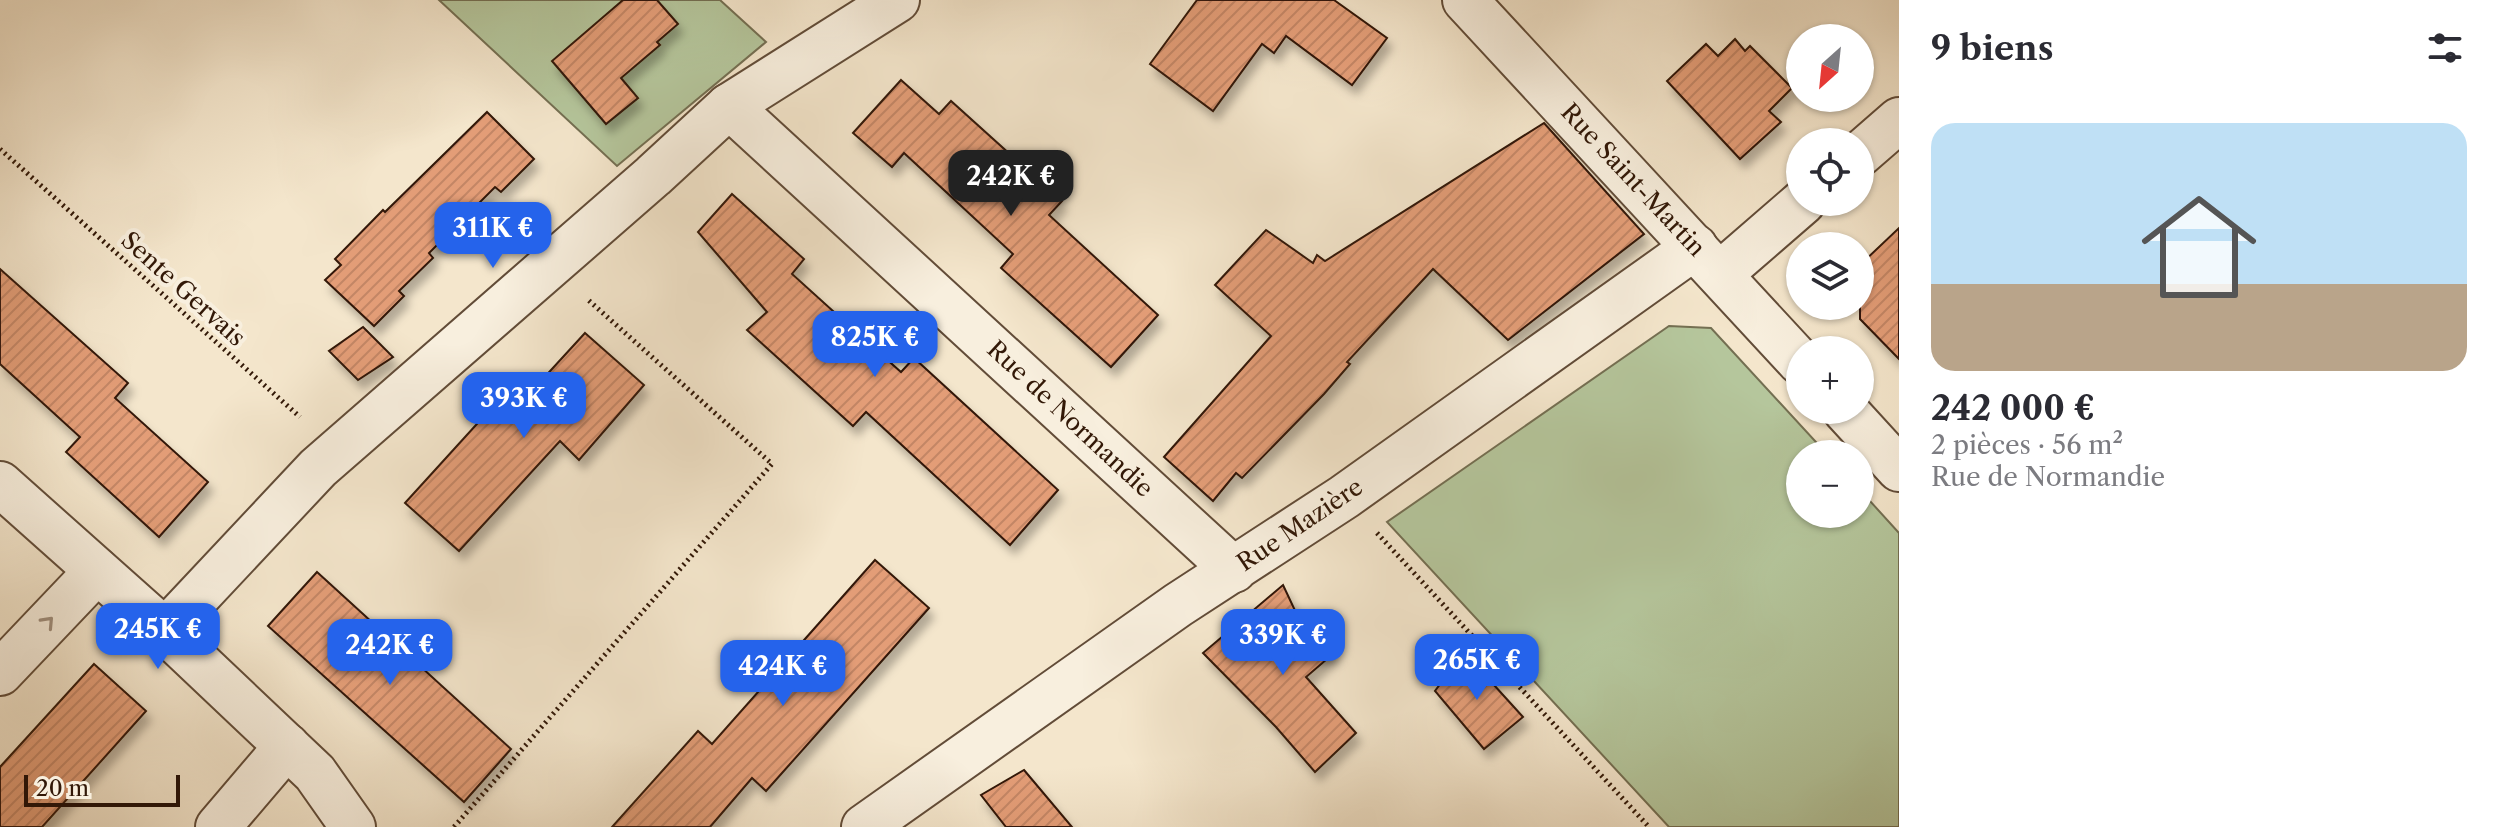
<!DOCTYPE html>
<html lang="fr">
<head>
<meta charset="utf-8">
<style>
	body { margin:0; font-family:"Libre Caslon Text",serif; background:#f2f2f3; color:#2b2b33; height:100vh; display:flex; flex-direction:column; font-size:30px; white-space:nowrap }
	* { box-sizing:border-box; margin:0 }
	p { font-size:26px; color:#7c7c81 }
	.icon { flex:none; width:44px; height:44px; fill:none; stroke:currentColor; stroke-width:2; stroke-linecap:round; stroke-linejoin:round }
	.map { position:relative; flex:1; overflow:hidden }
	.details { display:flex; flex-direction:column; background:#fff; width:600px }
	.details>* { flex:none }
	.needle { width:52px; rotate:207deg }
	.fabs { position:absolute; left:1786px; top:24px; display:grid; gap:16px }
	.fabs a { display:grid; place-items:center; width:88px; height:88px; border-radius:50%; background:#fff; box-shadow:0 2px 6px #0004; font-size:40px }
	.scale { position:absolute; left:24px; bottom:20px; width:156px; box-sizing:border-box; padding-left:8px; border:4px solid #321807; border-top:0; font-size:22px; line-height:28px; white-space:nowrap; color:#321807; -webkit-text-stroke:6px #f8efde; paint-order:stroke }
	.price { position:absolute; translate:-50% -68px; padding:0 18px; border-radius:16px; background:#2563eb; color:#fff; font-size:26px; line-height:52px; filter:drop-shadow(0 2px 4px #0008) }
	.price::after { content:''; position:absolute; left:50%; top:48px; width:24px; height:18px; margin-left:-12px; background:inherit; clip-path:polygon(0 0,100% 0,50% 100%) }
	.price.active { background:#222; color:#fff }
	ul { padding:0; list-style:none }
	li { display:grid; align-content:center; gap:16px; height:424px; padding:0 32px }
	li+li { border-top:2px solid #e1e1e2 }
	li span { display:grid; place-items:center; height:248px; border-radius:24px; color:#555 }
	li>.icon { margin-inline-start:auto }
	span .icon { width:144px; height:144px; fill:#fffc; stroke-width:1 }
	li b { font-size:34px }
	h2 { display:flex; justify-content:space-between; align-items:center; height:96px; padding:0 32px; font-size:34px }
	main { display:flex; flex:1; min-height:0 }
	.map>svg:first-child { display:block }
</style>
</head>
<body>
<main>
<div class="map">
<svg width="1899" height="827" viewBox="0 0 1899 827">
	<defs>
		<pattern id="building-hatch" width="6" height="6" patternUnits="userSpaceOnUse" patternTransform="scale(2)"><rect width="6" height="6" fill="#e39d77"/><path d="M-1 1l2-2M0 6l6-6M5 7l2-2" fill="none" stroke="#c38665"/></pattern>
		<filter id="shadow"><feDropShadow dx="5" dy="9" stdDeviation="4" flood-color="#0004"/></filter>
	</defs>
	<rect width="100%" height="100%" fill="#f4e6cc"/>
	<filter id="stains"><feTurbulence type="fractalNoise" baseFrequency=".0025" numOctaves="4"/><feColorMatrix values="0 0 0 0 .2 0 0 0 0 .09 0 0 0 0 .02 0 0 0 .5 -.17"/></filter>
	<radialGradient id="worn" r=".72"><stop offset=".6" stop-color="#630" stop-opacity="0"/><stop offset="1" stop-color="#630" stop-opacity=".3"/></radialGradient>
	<!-- green -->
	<g fill="#b5c69c" stroke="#746f52" stroke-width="2">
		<path d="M439 0H720L766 42 617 166Z"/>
		<path d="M1669 326 1711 328 1827 454H1800V514H1860V490L1899 533V827H1669L1387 522Z"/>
	</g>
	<!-- building -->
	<g fill="url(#building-hatch)" stroke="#321807" stroke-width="2" filter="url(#shadow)">
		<path d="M623 0H657L678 24 657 42 660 45 621 78 638 98 606 124 552 61Z"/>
		<path d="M1197 0H1334L1387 38 1352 85 1286 36 1274 53 1262 44 1213 111 1150 64Z"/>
		<path d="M1735 39 1745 51 1750 46 1792 88 1769 111 1781 122 1740 159 1667 81 1706 44 1718 56Z"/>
		<path d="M901 80 939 114 951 101 1062 201 1049 215 1158 315 1111 367 1001 268 1013 254 904 153 892 167 853 133Z"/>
		<path d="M487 112 534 159 501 192 495 187 429 253 433 258 399 291 404 296 374 326 325 280 341 265 335 259 383 210 385 212Z"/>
		<path d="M1544 123 1644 234 1508 340 1433 269 1347 362 1350 364 1324 394 1242 478 1236 473 1213 501 1164 457 1271 336 1215 285 1266 230 1313 263 1317 255 1325 261Z"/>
		<path d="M732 194 804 259 792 274 865 340 901 372 914 358 1058 490 1010 545 866 412 853 426 747 330 767 312 698 232Z"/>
		<path d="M1899 228V359L1860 319V265Z"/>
		<path d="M0 269 128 383 115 398 208 482 159 537 66 452 80 437 0 364Z"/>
		<path d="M363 327 393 357 358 380 329 351Z"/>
		<path d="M585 333 644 385 579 460 560 441 459 551 405 503 506 392 519 405Z"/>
		<path d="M875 560 929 608 766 791 752 778 710 827H612L698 731 712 744Z"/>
		<path d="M317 572 511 749 464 802 268 626Z"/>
		<path d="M1283 585 1298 617 1334 653 1306 677 1356 733 1315 772 1276 727 1203 653Z"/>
		<path d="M1464 652 1523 717 1484 749 1435 691Z"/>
		<path d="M94 664 146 711 42 827H0V767Z"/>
		<path d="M1024 770 1072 827H1006L981 795Z"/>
	</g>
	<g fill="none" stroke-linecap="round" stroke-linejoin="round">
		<!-- minor casing -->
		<g stroke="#624c38" stroke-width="48">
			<g id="minor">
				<path d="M1465 0 1800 362"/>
				<path d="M729 106 1234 570"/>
				<path d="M1860 154 1899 120"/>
				<path d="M1720 274 1803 202"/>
				<path d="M1845 410 1899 469"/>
				<path d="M0 484 165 631 315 773 353 827"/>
				<path d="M165 631 318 468 653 176 729 106 897 0"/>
				<path d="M0 673 97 571"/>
				<path d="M218 827 287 746"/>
				<path d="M864 827 1178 605 1344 497 1695 247"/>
			</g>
		</g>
		<!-- path -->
		<g stroke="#321807" stroke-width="5" stroke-dasharray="2 4" stroke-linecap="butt">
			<path d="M0 149 300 417"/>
			<path d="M1377 533 1649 827"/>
			<path d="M454 827 772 464 586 298"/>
		</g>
		<!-- minor -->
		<use href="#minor" stroke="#f8efde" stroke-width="44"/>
	</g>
	<!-- one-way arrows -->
	<defs><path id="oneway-chevron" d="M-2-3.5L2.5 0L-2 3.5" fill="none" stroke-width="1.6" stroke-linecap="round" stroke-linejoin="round" transform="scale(2)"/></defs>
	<use stroke="#9f8e7d" href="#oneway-chevron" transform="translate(48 622) rotate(-47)"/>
	<g text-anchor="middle" stroke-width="8" stroke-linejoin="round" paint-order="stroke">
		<!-- street labels -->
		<g font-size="24" fill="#321807" stroke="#f8efde">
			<text transform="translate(1633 180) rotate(47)" y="8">Rue Saint-Martin</text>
			<text transform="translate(183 289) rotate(42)" y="8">Sente Gervais</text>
			<text transform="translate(1070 419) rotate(43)" y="8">Rue de Normandie</text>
			<text transform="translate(1300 525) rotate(-34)" y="8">Rue Mazière</text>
		</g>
	</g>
	<rect width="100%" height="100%" filter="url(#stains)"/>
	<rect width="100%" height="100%" fill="url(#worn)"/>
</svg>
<div class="fabs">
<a><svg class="needle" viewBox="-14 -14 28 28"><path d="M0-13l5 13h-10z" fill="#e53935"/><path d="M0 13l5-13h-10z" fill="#7c7c81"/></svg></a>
<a><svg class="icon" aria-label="locate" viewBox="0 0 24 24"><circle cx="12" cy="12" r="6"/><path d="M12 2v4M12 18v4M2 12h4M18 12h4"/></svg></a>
<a><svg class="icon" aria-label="layers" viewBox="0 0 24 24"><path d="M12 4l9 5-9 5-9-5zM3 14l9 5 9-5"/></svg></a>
<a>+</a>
<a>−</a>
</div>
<div class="scale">20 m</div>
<b class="price active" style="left:1011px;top:218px">242K €</b>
<b class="price" style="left:493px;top:270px">311K €</b>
<b class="price" style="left:875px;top:379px">825K €</b>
<b class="price" style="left:524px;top:440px">393K €</b>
<b class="price" style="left:158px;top:671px">245K €</b>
<b class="price" style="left:1283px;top:677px">339K €</b>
<b class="price" style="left:390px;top:687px">242K €</b>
<b class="price" style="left:1477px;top:702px">265K €</b>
<b class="price" style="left:783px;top:708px">424K €</b>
</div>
<section class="details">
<h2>9 biens<svg class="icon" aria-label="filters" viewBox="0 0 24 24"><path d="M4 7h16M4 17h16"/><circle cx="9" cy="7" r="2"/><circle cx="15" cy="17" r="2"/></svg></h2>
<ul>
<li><span style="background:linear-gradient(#bfe0f5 65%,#b9a48a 0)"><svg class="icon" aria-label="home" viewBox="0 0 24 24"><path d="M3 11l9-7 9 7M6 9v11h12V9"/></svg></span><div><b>242 000 €</b><p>2 pièces · 56 m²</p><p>Rue de Normandie</p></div></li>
</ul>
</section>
</main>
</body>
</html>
